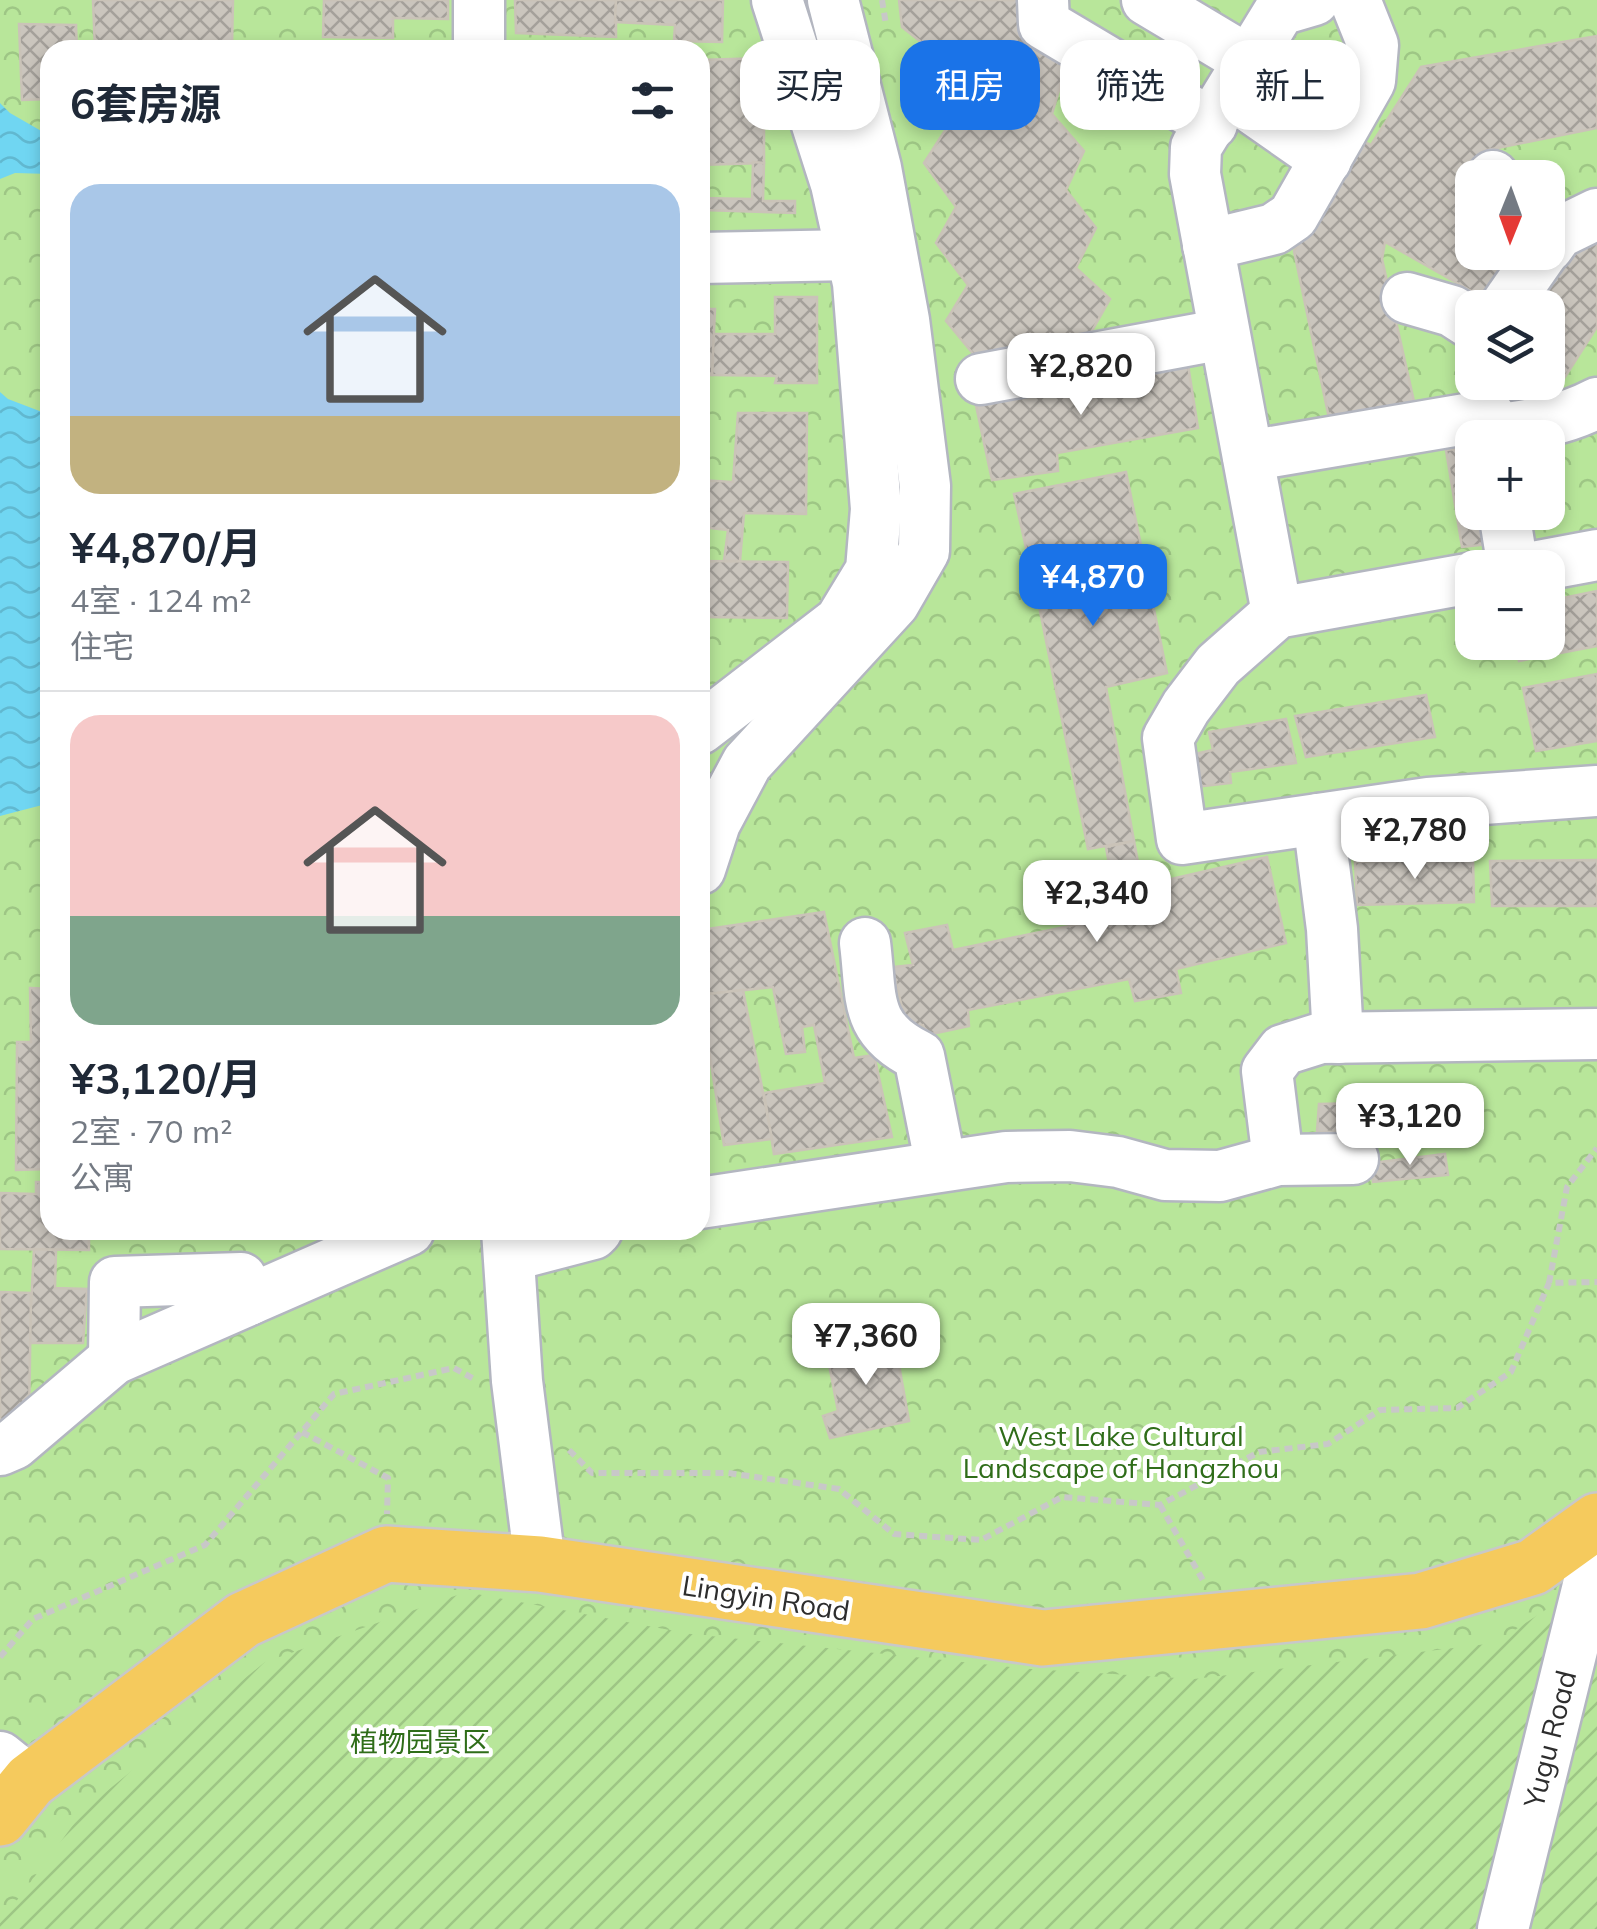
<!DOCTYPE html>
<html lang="zh">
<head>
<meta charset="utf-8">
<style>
	body { margin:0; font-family:Mulish,"Noto Sans SC",sans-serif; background:#f6f6f7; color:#1f2937; height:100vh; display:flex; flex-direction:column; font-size:38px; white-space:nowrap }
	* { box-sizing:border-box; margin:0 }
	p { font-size:32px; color:#747a83 }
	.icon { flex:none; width:55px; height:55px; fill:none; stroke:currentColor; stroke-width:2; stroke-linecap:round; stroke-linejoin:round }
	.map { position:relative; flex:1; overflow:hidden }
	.details { position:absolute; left:40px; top:40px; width:670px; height:1200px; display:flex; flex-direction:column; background:#fff; border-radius:30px; box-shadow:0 5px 15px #0003 }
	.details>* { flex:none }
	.banner { position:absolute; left:740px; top:40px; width:705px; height:90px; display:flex; gap:20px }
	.needle { width:65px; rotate:181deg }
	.buttons { position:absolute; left:1455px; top:160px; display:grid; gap:20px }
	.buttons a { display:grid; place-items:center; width:110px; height:110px; border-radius:20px; background:#fff; box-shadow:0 5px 15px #0003; font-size:50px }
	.price { position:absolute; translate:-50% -85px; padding:0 22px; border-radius:20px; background:#fff; color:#222; font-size:32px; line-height:65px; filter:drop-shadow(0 2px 5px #0008) }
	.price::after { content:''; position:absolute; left:50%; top:60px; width:30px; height:22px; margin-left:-15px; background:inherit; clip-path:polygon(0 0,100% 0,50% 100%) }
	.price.active { background:#1a73e8; color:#fff }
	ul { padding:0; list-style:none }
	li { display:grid; align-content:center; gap:20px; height:530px; padding:0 30px }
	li+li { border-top:2px solid #e0e1e3 }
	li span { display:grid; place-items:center; height:310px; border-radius:30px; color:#555 }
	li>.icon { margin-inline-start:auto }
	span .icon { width:180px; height:180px; fill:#fffc; stroke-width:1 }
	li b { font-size:42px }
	h2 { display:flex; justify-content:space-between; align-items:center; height:120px; padding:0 30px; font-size:42px }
	.tag { padding:0 35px; border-radius:30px; background:#fff; box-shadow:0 5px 15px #0003; font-size:35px; line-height:90px }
	.tag.active { background:#1a73e8; color:#fff }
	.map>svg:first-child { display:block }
</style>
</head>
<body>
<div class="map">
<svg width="1597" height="1929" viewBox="0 0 1597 1929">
	<defs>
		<pattern id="forest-crowns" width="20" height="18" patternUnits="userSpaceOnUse" patternTransform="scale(2.5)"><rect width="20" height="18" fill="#b8e69a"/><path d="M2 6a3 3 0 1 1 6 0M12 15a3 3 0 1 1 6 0" fill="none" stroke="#9ec685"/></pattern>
		<pattern id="garden-furrows" width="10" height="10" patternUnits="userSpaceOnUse" patternTransform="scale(2.5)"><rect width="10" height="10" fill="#b8e69a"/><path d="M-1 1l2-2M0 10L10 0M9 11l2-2" fill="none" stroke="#9ec685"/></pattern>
		<pattern id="water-waves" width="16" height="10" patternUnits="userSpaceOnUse" patternTransform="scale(2.5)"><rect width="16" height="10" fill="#70d6f2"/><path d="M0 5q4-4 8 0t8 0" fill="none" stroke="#61b8d0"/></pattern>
		<pattern id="building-cross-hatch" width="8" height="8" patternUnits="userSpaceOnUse" patternTransform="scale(2.5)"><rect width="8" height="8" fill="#cac5bd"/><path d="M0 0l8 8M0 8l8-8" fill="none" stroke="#a4a09a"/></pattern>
	</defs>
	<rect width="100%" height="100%" fill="#eee7df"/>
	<!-- forest -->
	<path fill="url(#forest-crowns)" fill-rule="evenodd" d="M0 0H1597V1929H0ZM50 50H700V1230H50ZM1472 178H1548V252H1472ZM1472 308H1548V382H1472ZM1472 438H1548V512H1472ZM1472 568H1548V642H1472Z"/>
	<!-- garden -->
	<path fill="url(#garden-furrows)" d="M1597 1576V1929H0V1923L85 1809 265 1662 466 1592 691 1634 1031 1669 1194 1679 1495 1643Z"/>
	<!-- water -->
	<g fill="url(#water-waves)">
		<path d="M0 103 10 113 50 136V174L15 173 0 179Z"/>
		<path d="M0 392 8 399 50 415V803L0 816Z"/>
	</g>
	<!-- building -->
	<g fill="url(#building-cross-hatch)" stroke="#cac3b8" stroke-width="2.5">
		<path d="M93 0H233L232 45 157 43 156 50H95Z"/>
		<path d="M324 0H448V19L393 18V38L323 37Z"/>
		<path d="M515 0H616V37L516 33Z"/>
		<path d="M616 0H723L722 42 674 41 675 25 615 22Z"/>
		<path d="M899 0H1024L1029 36 1065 70 1052 114 1084 151 1066 190 1096 228 1076 268 1110 299 1085 343 979 361 946 321 968 285 936 243 956 207 924 163 946 129 910 91 934 52 902 27Z"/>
		<path d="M19 24 76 25 77 50H50V99L22 100Z"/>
		<path d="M1597 36V128L1483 151 1470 167 1473 178 1472 252H1543L1585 232 1597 240V327L1563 380 1548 371V308H1501L1385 242 1382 259 1415 406 1329 418 1294 251 1324 205 1343 131 1371 145 1421 67Z"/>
		<path d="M179 44 248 45V50H179Z"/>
		<path d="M764 58V163L700 165V60Z"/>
		<path d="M753 162 764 163 763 201H795V213L703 210 700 226V198L752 199Z"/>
		<path d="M775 297H817V383H775L777 376 712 375 713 334H775Z"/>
		<path d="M700 309H715L712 375H700Z"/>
		<path d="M1188 365 1198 428 1057 453 1058 471 992 480 974 396Z"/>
		<path d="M738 413H807L806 514 744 513 740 561H724L728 530 700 527V480L733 482Z"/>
		<path d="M1472 447V512H1486L1491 544 1462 547 1446 450Z"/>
		<path d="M1126 472 1167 673 1106 687 1134 841 1088 849 1036 591 1051 586 1047 572 1032 575 1014 494Z"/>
		<path d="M700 561 788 562 787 618 700 617Z"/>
		<path d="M1597 591V646L1519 661 1515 642H1548V601Z"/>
		<path d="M1597 674V741L1536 751 1523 688Z"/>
		<path d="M1426 695 1435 737 1306 757 1295 716Z"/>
		<path d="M1286 719 1296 763 1230 772 1231 783 1196 787 1190 755 1213 750 1209 732Z"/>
		<path d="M1134 841 1147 910 1161 908 1154 883 1267 857 1286 943 1176 969 1181 993 1135 1001 1129 979 968 1010 969 1026 927 1035 923 1025 907 1027 892 967 913 965 905 933 947 925 953 950 1118 916 1106 847Z"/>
		<path d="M1473 858 1474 902 1357 905 1355 862Z"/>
		<path d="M1597 860V906H1492L1490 861Z"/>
		<path d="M824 912 854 1058 874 1055 892 1137 774 1154 764 1093 825 1083 814 1025 802 1027 805 1052 786 1054 773 987 700 995V930Z"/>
		<path d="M30 988 50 989V1169L16 1170 17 1042H31Z"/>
		<path d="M743 990 772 1139 724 1145 700 995Z"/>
		<path d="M1447 1085V1131L1317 1132 1319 1104 1363 1103V1086Z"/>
		<path d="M1445 1154 1448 1175 1373 1182 1371 1163Z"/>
		<path d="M36 1182H50V1230H89V1250L0 1249V1193L36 1194Z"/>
		<path d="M34 1249 56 1250 55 1288 87 1289 83 1343H29Z"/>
		<path d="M0 1292 31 1293 29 1420H0Z"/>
		<path d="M894 1337 909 1421 830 1438 823 1416 838 1411 826 1349Z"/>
	</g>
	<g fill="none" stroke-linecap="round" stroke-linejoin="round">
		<!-- minor casing -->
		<g stroke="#b3b6c0" stroke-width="55">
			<g id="minor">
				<path d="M1043 0 1044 24 1212 124"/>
				<path d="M1147 0 1249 61"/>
				<path d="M479 50V0"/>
				<path d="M1230 93 1326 160"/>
				<path d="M1493 176 1494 178"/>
				<path d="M1208 245 1274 229 1293 216 1370 81 1373 45 1355 0"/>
				<path d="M1548 247 1558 233 1597 214"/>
				<path d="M700 258 852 255"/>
				<path d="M1407 298 1452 311 1472 324"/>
				<path d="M1504 308 1543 252"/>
				<path d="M981 379 1224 334"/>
				<path d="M1491 430C1529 425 1563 421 1597 403"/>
				<path d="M1248 456 1489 415"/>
				<path d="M1504 512 1513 568"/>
				<path d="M1528 568 1597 555"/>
				<path d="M1472 578 1277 613 1218 665 1186 707 1168 738 1182 839 1428 803 1597 791"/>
				<path d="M1277 613 1195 174 1196 147 1280 10 1314 0"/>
				<path d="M700 729 840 621 871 570 876 509 858 283 836 184 777 0"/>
				<path d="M1318 819 1332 929 1338 1038"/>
				<path d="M700 869 715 823 747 763 894 603 924 551 925 486 904 320 876 168 833 0"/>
				<path d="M865 943C872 998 863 1029 919 1056L941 1166"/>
				<path d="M1278 1160 1267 1071 1283 1050 1321 1038 1597 1034"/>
				<path d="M700 1203 1006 1157 1070 1156 1118 1162 1165 1175 1220 1176 1278 1160 1353 1159"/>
				<path d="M507 1230 517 1381 540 1564"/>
				<path d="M509 1256 593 1234 597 1230"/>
				<path d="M114 1359 115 1282 241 1278 249 1300"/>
				<path d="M0 1450 14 1444 114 1359 409 1230"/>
				<path d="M0 1757 30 1781"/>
				<path d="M1503 1929 1597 1549"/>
			</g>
		</g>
		<!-- major casing -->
		<g stroke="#c8c8c8" stroke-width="60">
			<path id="major" d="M0 1818 30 1781 243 1620 386 1554 540 1564 1043 1638 1421 1601 1533 1567 1597 1521"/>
		</g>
		<!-- path -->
		<g stroke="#c8c8c8" stroke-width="6" stroke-dasharray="8 5" stroke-linecap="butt">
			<path d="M882 0 886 25"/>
			<path d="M1549 1283 1567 1187 1597 1148"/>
			<path d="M302 1432 388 1478 387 1514"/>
			<path d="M569 1450 592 1473H728L839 1489 894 1534 981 1540 1062 1497 1160 1505 1259 1452 1328 1444 1380 1410 1457 1408 1511 1372 1549 1283 1597 1282"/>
			<path d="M1160 1505 1204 1582"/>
			<path d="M0 1657 33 1619 205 1545 334 1394 454 1368 476 1380"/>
		</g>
		<!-- minor -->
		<use href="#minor" stroke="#fff" stroke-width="50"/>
		<!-- major -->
		<use href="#major" stroke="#f5ca5d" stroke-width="55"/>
	</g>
	<g text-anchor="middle" stroke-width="8" stroke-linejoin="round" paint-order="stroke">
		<!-- park labels -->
		<g font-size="28" fill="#2f6d19" stroke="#fff">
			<text x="1121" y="1446">West Lake Cultural<tspan x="1121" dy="32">Landscape of Hangzhou</tspan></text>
			<text x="420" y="1752">植物园景区</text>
		</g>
		<!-- street labels -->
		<g font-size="28" fill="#2d2d2d" stroke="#fff">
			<text transform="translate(766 1598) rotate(9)" y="10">Lingyin Road</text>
			<text transform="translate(1550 1739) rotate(-76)" y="10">Yugu Road</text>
		</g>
	</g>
</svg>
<div class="buttons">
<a><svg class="needle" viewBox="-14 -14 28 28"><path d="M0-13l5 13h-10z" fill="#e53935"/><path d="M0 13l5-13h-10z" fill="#747a83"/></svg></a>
<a><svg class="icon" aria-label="layers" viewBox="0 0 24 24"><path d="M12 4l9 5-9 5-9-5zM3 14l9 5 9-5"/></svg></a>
<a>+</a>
<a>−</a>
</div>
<b class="price" style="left:1081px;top:418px">¥2,820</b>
<b class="price active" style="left:1093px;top:629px">¥4,870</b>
<b class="price" style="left:1415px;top:882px">¥2,780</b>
<b class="price" style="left:1097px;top:945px">¥2,340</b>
<b class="price" style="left:1410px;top:1168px">¥3,120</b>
<b class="price" style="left:866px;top:1388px">¥7,360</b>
<div class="banner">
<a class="tag">买房</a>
<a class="tag active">租房</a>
<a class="tag">筛选</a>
<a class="tag">新上</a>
</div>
<section class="details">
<h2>6套房源<svg class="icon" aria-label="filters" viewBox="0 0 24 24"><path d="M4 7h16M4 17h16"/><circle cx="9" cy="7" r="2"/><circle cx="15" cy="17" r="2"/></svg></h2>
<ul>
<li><span style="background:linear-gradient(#a9c7e8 75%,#c2b280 0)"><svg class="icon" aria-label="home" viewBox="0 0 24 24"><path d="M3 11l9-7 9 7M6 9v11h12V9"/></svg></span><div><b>¥4,870/月</b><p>4室 · 124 m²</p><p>住宅</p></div></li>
<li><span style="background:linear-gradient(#f6c9c9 65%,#7fa58c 0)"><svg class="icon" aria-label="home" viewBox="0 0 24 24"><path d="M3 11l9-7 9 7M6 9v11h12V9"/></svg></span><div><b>¥3,120/月</b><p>2室 · 70 m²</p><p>公寓</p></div></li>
</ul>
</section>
</div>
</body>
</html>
